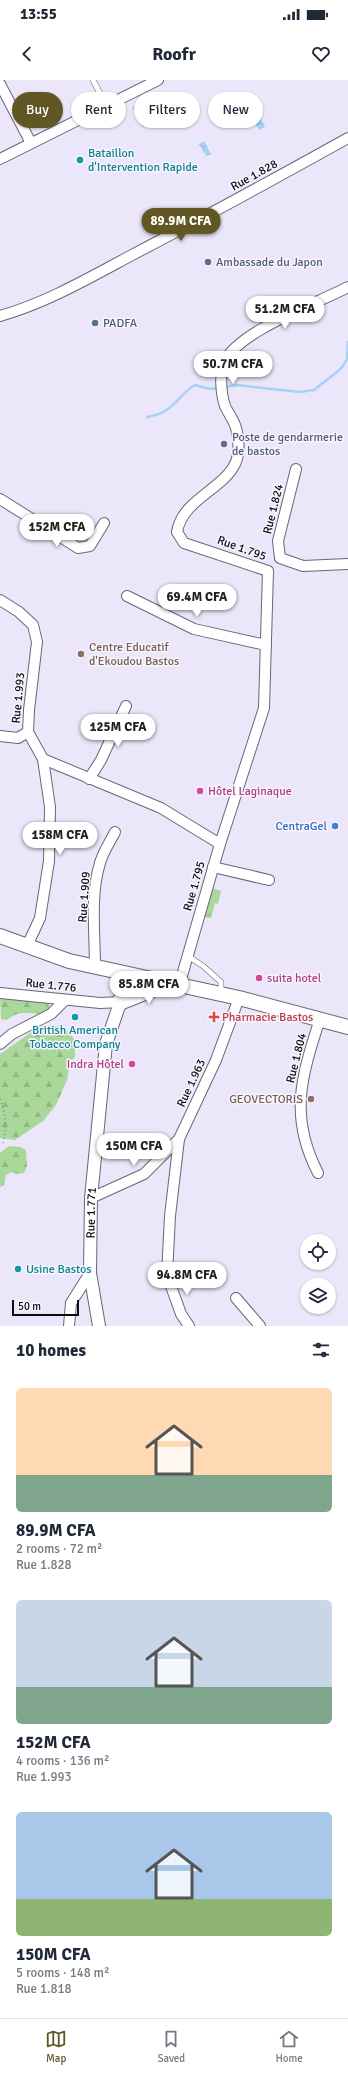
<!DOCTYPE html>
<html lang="en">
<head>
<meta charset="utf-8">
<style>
	body { margin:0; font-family:Signika,sans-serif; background:#f6f6f7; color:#1f2937; height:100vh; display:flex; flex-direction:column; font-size:15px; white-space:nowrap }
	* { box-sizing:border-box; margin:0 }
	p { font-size:13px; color:#747a83 }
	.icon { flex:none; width:22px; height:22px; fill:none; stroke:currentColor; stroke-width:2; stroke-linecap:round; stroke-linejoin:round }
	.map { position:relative; height:1246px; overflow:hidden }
	.sheet { display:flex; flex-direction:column; background:#fff; flex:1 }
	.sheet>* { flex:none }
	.banner { position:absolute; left:12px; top:12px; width:324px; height:36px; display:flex; gap:8px }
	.tools { position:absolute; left:300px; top:1154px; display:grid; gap:8px }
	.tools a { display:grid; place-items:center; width:36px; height:36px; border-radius:50%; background:#fff; box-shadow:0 1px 3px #0004; font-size:20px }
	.scale { position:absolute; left:12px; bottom:10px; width:67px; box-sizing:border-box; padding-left:4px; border:2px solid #0e0c13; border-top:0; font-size:11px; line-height:14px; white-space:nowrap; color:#0e0c13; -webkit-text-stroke:3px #f8f5fe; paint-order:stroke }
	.price { position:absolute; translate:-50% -34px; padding:0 9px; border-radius:14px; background:#fff; color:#222; font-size:13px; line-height:26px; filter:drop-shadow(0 1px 2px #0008) }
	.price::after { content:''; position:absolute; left:50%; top:24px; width:12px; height:9px; margin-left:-6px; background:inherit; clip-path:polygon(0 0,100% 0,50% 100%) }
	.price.selected { background:#615724; color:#fff }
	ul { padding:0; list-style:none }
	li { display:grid; align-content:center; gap:8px; height:212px; padding:0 16px }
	li span { display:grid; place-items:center; height:124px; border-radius:6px; color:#555 }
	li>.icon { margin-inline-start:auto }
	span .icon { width:72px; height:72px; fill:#fffc; stroke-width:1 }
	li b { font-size:17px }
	h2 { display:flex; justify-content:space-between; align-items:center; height:48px; padding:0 16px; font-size:17px }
	.chip { padding:0 14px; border-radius:18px; background:#fff; box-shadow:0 1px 3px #0004; font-size:14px; line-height:36px }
	.chip.selected { background:#615724; color:#fff }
	.status { display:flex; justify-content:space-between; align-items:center; height:28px; padding:0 20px; background:#fff; direction:ltr }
	.status svg { height:11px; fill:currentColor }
	header { display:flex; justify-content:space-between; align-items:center; height:52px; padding:0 16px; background:#fff; font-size:18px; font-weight:700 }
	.tabs { display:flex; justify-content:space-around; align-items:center; height:56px; border-top:1px solid #e0e1e3; background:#fff; font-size:11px; color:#747a83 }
	.tabs a { display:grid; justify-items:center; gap:2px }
	.tabs .selected { color:#615724 }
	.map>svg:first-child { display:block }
</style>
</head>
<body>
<div class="status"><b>13:55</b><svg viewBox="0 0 49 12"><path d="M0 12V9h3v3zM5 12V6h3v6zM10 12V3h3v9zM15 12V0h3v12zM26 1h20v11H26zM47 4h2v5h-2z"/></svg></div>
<header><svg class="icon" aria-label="back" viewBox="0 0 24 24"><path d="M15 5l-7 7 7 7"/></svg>Roofr<svg class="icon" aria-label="heart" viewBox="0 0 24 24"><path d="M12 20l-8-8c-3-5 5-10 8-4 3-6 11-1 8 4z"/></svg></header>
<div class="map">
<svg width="348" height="1246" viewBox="0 0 348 1246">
	<defs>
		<pattern id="grass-tufts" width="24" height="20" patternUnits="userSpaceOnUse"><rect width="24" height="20" fill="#aad89a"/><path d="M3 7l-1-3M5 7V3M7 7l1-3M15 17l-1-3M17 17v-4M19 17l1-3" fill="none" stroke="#91b884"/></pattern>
		<pattern id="forest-firs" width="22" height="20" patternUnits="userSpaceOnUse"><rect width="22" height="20" fill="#aad89a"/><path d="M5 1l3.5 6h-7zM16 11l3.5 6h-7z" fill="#91b884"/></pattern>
		<pattern id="water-waves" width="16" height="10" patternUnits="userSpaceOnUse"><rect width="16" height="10" fill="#a5d3f7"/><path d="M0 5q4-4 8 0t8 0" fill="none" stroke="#8db4d3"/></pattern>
	</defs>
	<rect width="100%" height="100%" fill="#ece6fa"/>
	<!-- grass -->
	<path fill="url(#grass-tufts)" d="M212 808 221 811 218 824 215 823 211 838 204 837Z"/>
	<!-- forest -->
	<g fill="url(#forest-firs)">
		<path d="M0 917 45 922 49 925V930C36 939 23 926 7 940L1 939Z"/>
		<path d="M51 945 65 948 75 960V977L70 982 67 1000 56 1025 43 1041 15 1060 0 1058V974L33 951Z"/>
		<path d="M9 1066 20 1067 26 1070 27 1086 24 1093 17 1094 11 1092 6 1095 4 1105 0 1107V1073Z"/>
	</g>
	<!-- water -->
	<g fill="url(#water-waves)">
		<path d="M137 24 148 44 143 47 132 27Z"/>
		<path d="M259 35 265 47 259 50 252 38Z"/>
		<path d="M204 61 211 74 206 76 199 64Z"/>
	</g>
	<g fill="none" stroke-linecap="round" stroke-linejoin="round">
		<!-- stream -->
		<g stroke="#a5d3f7" stroke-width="2.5">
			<path d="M223 307 237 305 299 312 314 310 337 292 343 286 347 279 348 262"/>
			<path d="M147 337C152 336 158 335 163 332 176 326 182 312 195 305L210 309 218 308"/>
		</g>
		<!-- service casing -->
		<g stroke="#6a6576" stroke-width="6">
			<g id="service">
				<path d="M93 0 106 25"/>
				<path d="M188 876 203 886 221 902V914"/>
			</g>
		</g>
		<!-- minor casing -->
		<g stroke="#6a6576" stroke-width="12">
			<g id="minor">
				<path d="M0 4 31 63"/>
				<path d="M0 79 158 0"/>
				<path d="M0 236C46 223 89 198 132 175 205 137 276 98 348 58"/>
				<path d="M296 389 278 461 280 478 303 486 348 484"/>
				<path d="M0 419 78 468 90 466 104 443"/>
				<path d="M127 516 194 549 266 565"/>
				<path d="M0 520 19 532 33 545 37 562 29 630 28 652 43 679 161 728 220 764"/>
				<path d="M0 656 18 658 28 652"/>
				<path d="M89 699 101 680 126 626"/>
				<path d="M213 787 269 800"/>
				<path d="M27 866 40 838 49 781 50 727 43 679"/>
				<path d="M95 888C95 854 90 815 100 783 103 772 110 762 115 752"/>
				<path d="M179 906 220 764 264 628 268 491 184 463 177 452C182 420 222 410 235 384 240 374 239 358 236 348 234 340 228 333 225 326 221 314 219 293 225 281 239 251 318 223 348 207"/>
				<path d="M0 913 100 923 122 922"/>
				<path d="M0 964 12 954 51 934 65 920"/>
				<path d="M318 1093C289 1037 301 997 320 939"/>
				<path d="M91 1118 144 1094 179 1059"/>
				<path d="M236 1218 260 1246"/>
				<path d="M69 1246 71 1223 90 1193"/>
				<path d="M189 1246 181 1234 167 1195 170 1136 179 1059 216 980 239 918"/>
			</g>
		</g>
		<!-- tertiary casing -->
		<g stroke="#6a6576" stroke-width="14">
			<g id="tertiary">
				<path d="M124 921 142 899"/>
				<path id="s1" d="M99 1246 90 1193 91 1118 106 964 119 926 124 894"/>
			</g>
		</g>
		<!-- secondary casing -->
		<g stroke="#6a6576" stroke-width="16">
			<g id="secondary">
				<path d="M0 856 69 881 239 918 348 947"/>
				<path d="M122 922 167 904"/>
			</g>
		</g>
		<!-- path -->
		<path stroke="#85818f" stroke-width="1.5" stroke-dasharray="1 3" stroke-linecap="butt" d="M0 1019C6 1035 7 1046 3 1063"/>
		<!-- service -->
		<use href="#service" stroke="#fff" stroke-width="5"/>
		<!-- minor -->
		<use href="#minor" stroke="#fff" stroke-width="10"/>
		<!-- tertiary -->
		<use href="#tertiary" stroke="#fff" stroke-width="12"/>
		<!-- secondary -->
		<use href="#secondary" stroke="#fff" stroke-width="14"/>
	</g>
	<!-- markers -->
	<g fill="#0f9aa8" stroke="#f8f5fe" stroke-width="1.5">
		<circle cx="80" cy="80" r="4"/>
		<circle cx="75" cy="937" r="4"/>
		<circle cx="18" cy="1189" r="4"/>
	</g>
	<g fill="#5c6f8a" stroke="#f8f5fe" stroke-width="1.5">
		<circle cx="208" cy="182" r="4"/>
		<circle cx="95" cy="243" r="4"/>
		<circle cx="224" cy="364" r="4"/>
	</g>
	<g fill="#8d6e63" stroke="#f8f5fe" stroke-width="1.5">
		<circle cx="81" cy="574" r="4"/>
		<circle cx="311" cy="1019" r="4"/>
	</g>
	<g fill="#d1479c" stroke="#f8f5fe" stroke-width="1.5">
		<circle cx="200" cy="711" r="4"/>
		<circle cx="259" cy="898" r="4"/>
		<circle cx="132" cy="984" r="4"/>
	</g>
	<circle fill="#3f7fe0" stroke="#f8f5fe" stroke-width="1.5" cx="335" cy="746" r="4"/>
	<path fill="#e0444e" stroke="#f8f5fe" stroke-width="1.5" d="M212 931h4v4h4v4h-4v4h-4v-4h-4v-4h4z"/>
	<g text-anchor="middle" stroke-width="3" stroke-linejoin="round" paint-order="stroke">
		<!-- culture labels -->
		<g font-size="12" fill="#0d838f" stroke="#f8f5fe" text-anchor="start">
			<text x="88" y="77">Bataillon<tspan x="88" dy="14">d'Intervention Rapide</tspan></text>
			<text x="75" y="954" text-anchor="middle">British American<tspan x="75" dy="14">Tobacco Company</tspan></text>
			<text x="26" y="1193">Usine Bastos</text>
		</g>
		<!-- street labels -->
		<g font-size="12" fill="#0e0c13" stroke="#f8f5fe">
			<text transform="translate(254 95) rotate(-29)" y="4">Rue 1.828</text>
			<text transform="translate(273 429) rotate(-76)" y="4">Rue 1.824</text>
			<text transform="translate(242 468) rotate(20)" y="4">Rue 1.795</text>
			<text transform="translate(18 618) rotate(-85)" y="4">Rue 1.993</text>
			<text transform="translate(194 806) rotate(-74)" y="4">Rue 1.795</text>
			<text transform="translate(84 817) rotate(-86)" y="4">Rue 1.909</text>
			<text transform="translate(51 905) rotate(6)" y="4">Rue 1.776</text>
			<text transform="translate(296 978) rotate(-76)" y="4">Rue 1.804</text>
			<text transform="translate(191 1003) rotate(-65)" y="4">Rue 1.963</text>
			<text dy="4" stroke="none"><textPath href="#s1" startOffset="114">Rue 1.771</textPath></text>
		</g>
		<!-- service labels -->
		<g font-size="12" fill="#4e5e75" stroke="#f8f5fe" text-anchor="start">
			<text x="216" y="186">Ambassade du Japon</text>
			<text x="103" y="247">PADFA</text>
			<text x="232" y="361">Poste de gendarmerie<tspan x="232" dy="14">de bastos</tspan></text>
		</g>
		<!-- education labels -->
		<g font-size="12" fill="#785e54" stroke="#f8f5fe" text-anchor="start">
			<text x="89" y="571">Centre Educatif<tspan x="89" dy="14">d'Ekoudou Bastos</tspan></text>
			<text x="303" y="1023" text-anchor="end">GEOVECTORIS</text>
		</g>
		<!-- hotel labels -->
		<g font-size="12" fill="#b23c85" stroke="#f8f5fe" text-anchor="start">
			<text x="208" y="715">Hôtel Laginaque</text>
			<text x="267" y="902">suita hotel</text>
			<text x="124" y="988" text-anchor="end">Indra Hôtel</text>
		</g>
		<!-- shop labels -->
		<g font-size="12" fill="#366cbe" stroke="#f8f5fe" text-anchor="end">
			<text x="327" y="750">CentraGel</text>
		</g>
		<!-- health labels -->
		<g font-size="12" fill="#be3a42" stroke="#f8f5fe" text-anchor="start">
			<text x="222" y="941">Pharmacie Bastos</text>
		</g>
	</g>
</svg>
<div class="tools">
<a><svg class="icon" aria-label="locate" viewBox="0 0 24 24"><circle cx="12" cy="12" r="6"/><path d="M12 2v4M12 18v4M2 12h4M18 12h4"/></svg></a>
<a><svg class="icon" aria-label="layers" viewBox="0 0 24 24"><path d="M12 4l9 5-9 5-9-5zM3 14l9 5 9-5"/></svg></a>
</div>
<div class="scale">50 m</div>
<b class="price selected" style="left:181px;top:162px">89.9M CFA</b>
<b class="price" style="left:285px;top:250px">51.2M CFA</b>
<b class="price" style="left:233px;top:305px">50.7M CFA</b>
<b class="price" style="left:57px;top:468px">152M CFA</b>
<b class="price" style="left:197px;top:538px">69.4M CFA</b>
<b class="price" style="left:118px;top:668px">125M CFA</b>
<b class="price" style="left:60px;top:776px">158M CFA</b>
<b class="price" style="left:149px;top:925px">85.8M CFA</b>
<b class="price" style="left:134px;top:1087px">150M CFA</b>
<b class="price" style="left:187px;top:1216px">94.8M CFA</b>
<div class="banner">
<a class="chip selected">Buy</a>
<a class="chip">Rent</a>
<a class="chip">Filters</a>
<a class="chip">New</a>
</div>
</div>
<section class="sheet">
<h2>10 homes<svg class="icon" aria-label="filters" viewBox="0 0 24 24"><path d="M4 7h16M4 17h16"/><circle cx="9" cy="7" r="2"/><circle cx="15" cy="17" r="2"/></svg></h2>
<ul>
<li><span style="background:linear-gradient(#ffd9b3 70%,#7fa58c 0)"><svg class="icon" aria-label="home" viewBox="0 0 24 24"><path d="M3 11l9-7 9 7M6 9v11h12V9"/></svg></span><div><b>89.9M CFA</b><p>2 rooms · 72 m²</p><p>Rue 1.828</p></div></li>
<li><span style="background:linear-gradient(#c9d6e8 70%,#7fa58c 0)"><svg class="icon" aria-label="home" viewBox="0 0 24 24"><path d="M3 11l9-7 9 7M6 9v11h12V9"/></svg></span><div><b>152M CFA</b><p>4 rooms · 136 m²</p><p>Rue 1.993</p></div></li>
<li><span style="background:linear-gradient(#a9c7e8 70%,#8fb573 0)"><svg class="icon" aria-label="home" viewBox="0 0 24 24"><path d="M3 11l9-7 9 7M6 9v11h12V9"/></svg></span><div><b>150M CFA</b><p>5 rooms · 148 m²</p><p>Rue 1.818</p></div></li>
</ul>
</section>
<nav class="tabs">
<a class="selected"><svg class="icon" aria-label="map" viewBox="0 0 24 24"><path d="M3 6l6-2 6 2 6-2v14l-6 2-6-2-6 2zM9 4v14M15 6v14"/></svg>Map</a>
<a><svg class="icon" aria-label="saved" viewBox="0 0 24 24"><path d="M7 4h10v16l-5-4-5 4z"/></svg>Saved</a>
<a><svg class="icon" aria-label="home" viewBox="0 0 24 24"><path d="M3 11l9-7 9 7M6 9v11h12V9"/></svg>Home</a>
</nav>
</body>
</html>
